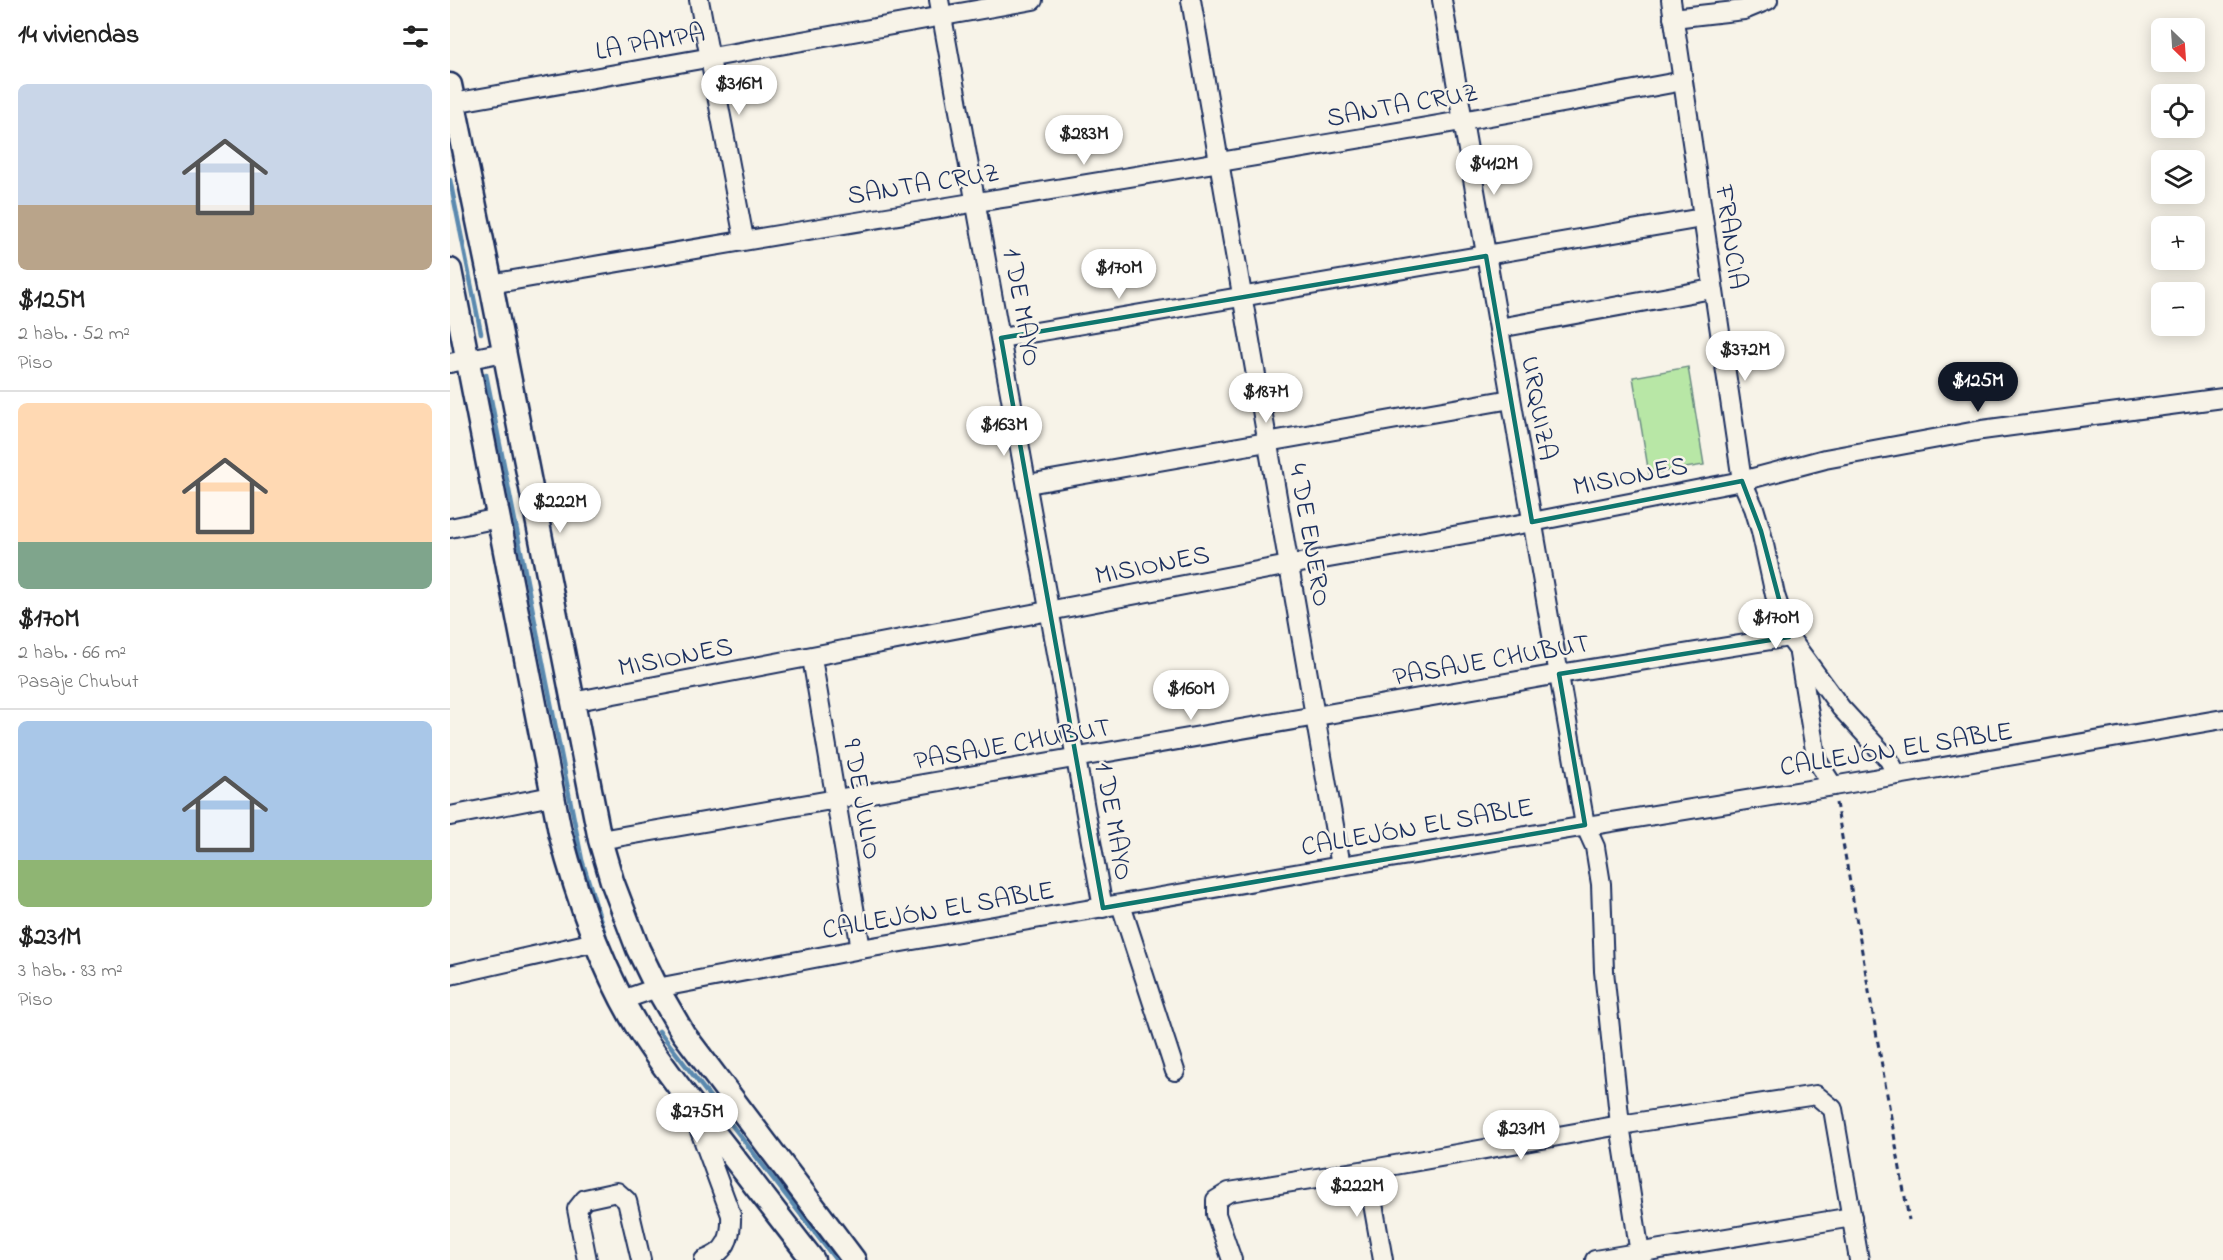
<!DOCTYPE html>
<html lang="es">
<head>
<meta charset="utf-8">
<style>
	body { margin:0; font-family:"Indie Flower",sans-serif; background:#f2f2f2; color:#222; height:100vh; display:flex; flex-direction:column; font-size:22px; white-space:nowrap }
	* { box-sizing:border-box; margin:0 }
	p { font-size:20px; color:#767676 }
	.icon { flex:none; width:33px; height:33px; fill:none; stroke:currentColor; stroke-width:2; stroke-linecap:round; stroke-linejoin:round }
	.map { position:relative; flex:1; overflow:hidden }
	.side { display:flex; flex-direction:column; background:#fff; width:450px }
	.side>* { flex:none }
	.needle { width:39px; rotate:155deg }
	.controls { position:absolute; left:1701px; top:18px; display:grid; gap:12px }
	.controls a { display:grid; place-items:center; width:54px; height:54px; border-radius:9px; background:#fff; box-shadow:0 3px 15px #0003; font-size:30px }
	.price { position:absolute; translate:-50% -51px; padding:0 14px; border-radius:21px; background:#fff; color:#222; font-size:20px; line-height:39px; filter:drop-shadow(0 2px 3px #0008) }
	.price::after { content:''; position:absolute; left:50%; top:36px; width:18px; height:14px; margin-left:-9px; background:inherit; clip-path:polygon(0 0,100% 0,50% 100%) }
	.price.current { background:#111827; color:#fff }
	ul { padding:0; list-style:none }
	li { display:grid; align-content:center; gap:12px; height:318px; padding:0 18px }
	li+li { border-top:2px solid #e0e0e0 }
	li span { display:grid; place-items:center; height:186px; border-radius:9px; color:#555 }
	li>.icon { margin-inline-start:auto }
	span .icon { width:108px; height:108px; fill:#fffc; stroke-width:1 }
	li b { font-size:26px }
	h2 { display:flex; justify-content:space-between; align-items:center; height:72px; padding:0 18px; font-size:26px }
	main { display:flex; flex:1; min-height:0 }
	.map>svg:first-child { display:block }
</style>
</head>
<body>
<main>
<section class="side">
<h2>14 viviendas<svg class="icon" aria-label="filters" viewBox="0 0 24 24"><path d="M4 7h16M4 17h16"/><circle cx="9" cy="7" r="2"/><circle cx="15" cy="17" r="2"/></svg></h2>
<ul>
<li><span style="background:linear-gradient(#c9d6e8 65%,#b9a48a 0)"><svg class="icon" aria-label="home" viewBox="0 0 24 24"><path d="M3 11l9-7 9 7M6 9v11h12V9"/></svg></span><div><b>$125M</b><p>2 hab. · 52 m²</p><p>Piso</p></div></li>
<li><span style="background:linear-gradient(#ffd9b3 75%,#7fa58c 0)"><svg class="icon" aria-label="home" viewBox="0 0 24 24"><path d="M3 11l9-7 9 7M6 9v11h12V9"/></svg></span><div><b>$170M</b><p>2 hab. · 66 m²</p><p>Pasaje Chubut</p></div></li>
<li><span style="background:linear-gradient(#a9c7e8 75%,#8fb573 0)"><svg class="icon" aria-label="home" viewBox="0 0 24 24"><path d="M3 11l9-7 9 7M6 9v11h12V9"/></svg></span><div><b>$231M</b><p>3 hab. · 83 m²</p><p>Piso</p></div></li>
</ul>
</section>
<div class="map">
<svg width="1773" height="1260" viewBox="0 0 1773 1260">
	<rect width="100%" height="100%" fill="#f7f3e8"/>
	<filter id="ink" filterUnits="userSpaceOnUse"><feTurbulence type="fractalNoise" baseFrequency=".0167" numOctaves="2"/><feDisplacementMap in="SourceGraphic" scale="12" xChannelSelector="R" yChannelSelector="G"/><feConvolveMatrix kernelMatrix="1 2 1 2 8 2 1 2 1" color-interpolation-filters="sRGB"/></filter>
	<g filter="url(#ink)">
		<!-- green -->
		<path fill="#b8e7a6" stroke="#6a8b82" stroke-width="1.5" d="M1238 367 1254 465 1199 474 1183 377Z"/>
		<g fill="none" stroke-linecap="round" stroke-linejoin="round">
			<!-- stream -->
			<g stroke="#5a89af" stroke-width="4.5">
				<path d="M0 180 31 333"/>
				<path d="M36 374 132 860 157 941"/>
				<path d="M209 1031 386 1260"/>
			</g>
			<!-- minor casing -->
			<g stroke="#1b2f5e" stroke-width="22">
				<g id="minor">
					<path d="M249 0 294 239"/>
					<path d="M489 0 653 908"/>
					<path d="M741 0 891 866"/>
					<path d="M992 0 1135 825 1145 847 1151 884 1154 971 1170 1125 1191 1260"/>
					<path d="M1221 0 1292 481 1304 508 1311 531 1325 595 1339 637 1391 708 1439 760 1447 775"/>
					<path d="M1223 18 1294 10 1318 0"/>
					<path d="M3 103 583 0"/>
					<path d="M41 284C438 214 837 155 1233 81"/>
					<path d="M1049 328 1262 289"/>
					<path d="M551 338 1252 218"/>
					<path d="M0 363 54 352"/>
					<path d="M578 484 1061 399"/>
					<path d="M0 528 49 518"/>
					<path d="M1349 654 1365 750 1369 764 1383 786"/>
					<path d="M362 658 411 949"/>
					<path d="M122 702 839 565 1082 522 1292 481 1375 459 1532 430 1773 398"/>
					<path d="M0 816 102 796"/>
					<path d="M150 840 1109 674 1339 637"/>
					<path d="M671 905 725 1071"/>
					<path d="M0 975 145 942"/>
					<path d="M172 1000 207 988 411 949 891 866 1383 786 1773 719"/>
					<path d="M243 1112 281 1215C282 1236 277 1253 254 1260"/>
					<path d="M917 1170 933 1260"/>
					<path d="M137 1260 127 1209 135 1199 167 1192 177 1201 191 1260"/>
					<path d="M782 1260 766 1214V1200L779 1192 917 1170 1170 1125 1366 1095 1383 1109 1409 1260"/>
					<path d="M1145 1260 1402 1217"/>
				</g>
			</g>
			<!-- major casing -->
			<g stroke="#1b2f5e" stroke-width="27">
				<g id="major">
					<path d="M0 85 41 284 150 840 162 881 188 949 207 988 233 1033 404 1260"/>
					<path d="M0 270 110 832C128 901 152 969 189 1030 211 1065 237 1097 262 1130 296 1173 329 1217 363 1260"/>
				</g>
			</g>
			<!-- path -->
			<path stroke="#1b2f5e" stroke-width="3" stroke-dasharray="6 4.5" stroke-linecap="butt" d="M1386 803 1459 1220"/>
			<!-- minor -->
			<use href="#minor" stroke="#f7f3e8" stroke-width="18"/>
			<!-- major -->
			<use href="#major" stroke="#f7f3e8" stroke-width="22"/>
		</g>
	</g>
	<!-- marked area -->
	<path fill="none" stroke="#0f766e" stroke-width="4.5" stroke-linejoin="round" d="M1036 256 1082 522 1292 481 1311 531 1339 637 1109 674 1135 825 653 908 551 338Z"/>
	<g text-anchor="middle" stroke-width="5" stroke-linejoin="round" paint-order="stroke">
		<!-- street labels -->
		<g font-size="27" fill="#1b2f5e" stroke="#f7f3e8">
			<text transform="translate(200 41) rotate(-10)" y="9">LA PAMPA</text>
			<text transform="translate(952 104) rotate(-10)" y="9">SANTA CRUZ</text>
			<text transform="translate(473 183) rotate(-9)" y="9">SANTA CRUZ</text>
			<text transform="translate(1282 237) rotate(82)" y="9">FRANCIA</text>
			<text transform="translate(573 307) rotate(80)" y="9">1 DE MAYO</text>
			<text transform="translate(1090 408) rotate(80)" y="9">URQUIZA</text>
			<text transform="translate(1180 475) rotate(-11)" y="9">MISIONES</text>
			<text transform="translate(861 535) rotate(80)" y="9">4 DE ENERO</text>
			<text transform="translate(702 564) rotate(-11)" y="9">MISIONES</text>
			<text transform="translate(225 656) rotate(-11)" y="9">MISIONES</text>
			<text transform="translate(1041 659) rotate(-10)" y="9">PASAJE CHUBUT</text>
			<text transform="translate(562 743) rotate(-10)" y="9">PASAJE CHUBUT</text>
			<text transform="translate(1446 748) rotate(-9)" y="9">CALLEJÓN EL SABLE</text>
			<text transform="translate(413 799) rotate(80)" y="9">9 DE JULIO</text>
			<text transform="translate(665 821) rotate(80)" y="9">1 DE MAYO</text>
			<text transform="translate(967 826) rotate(-10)" y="9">CALLEJÓN EL SABLE</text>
			<text transform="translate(488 909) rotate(-10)" y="9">CALLEJÓN EL SABLE</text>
		</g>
	</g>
</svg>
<div class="controls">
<a><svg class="needle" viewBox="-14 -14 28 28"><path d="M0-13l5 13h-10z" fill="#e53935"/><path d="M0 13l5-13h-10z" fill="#767676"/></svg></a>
<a><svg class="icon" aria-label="locate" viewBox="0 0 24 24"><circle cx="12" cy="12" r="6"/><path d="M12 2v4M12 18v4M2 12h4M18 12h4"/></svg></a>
<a><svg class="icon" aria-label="layers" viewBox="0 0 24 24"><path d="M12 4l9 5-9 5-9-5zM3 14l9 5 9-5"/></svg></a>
<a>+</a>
<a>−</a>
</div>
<b class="price" style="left:289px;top:116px">$316M</b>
<b class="price" style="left:634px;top:166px">$283M</b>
<b class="price" style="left:1044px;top:196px">$412M</b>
<b class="price" style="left:669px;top:300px">$170M</b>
<b class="price" style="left:1295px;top:382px">$372M</b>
<b class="price current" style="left:1528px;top:413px">$125M</b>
<b class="price" style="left:816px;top:424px">$187M</b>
<b class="price" style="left:554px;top:457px">$163M</b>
<b class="price" style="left:110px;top:534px">$222M</b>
<b class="price" style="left:1326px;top:650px">$170M</b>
<b class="price" style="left:741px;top:721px">$160M</b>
<b class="price" style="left:247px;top:1144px">$275M</b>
<b class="price" style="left:1071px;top:1161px">$231M</b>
<b class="price" style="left:907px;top:1218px">$222M</b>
</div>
</main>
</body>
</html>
